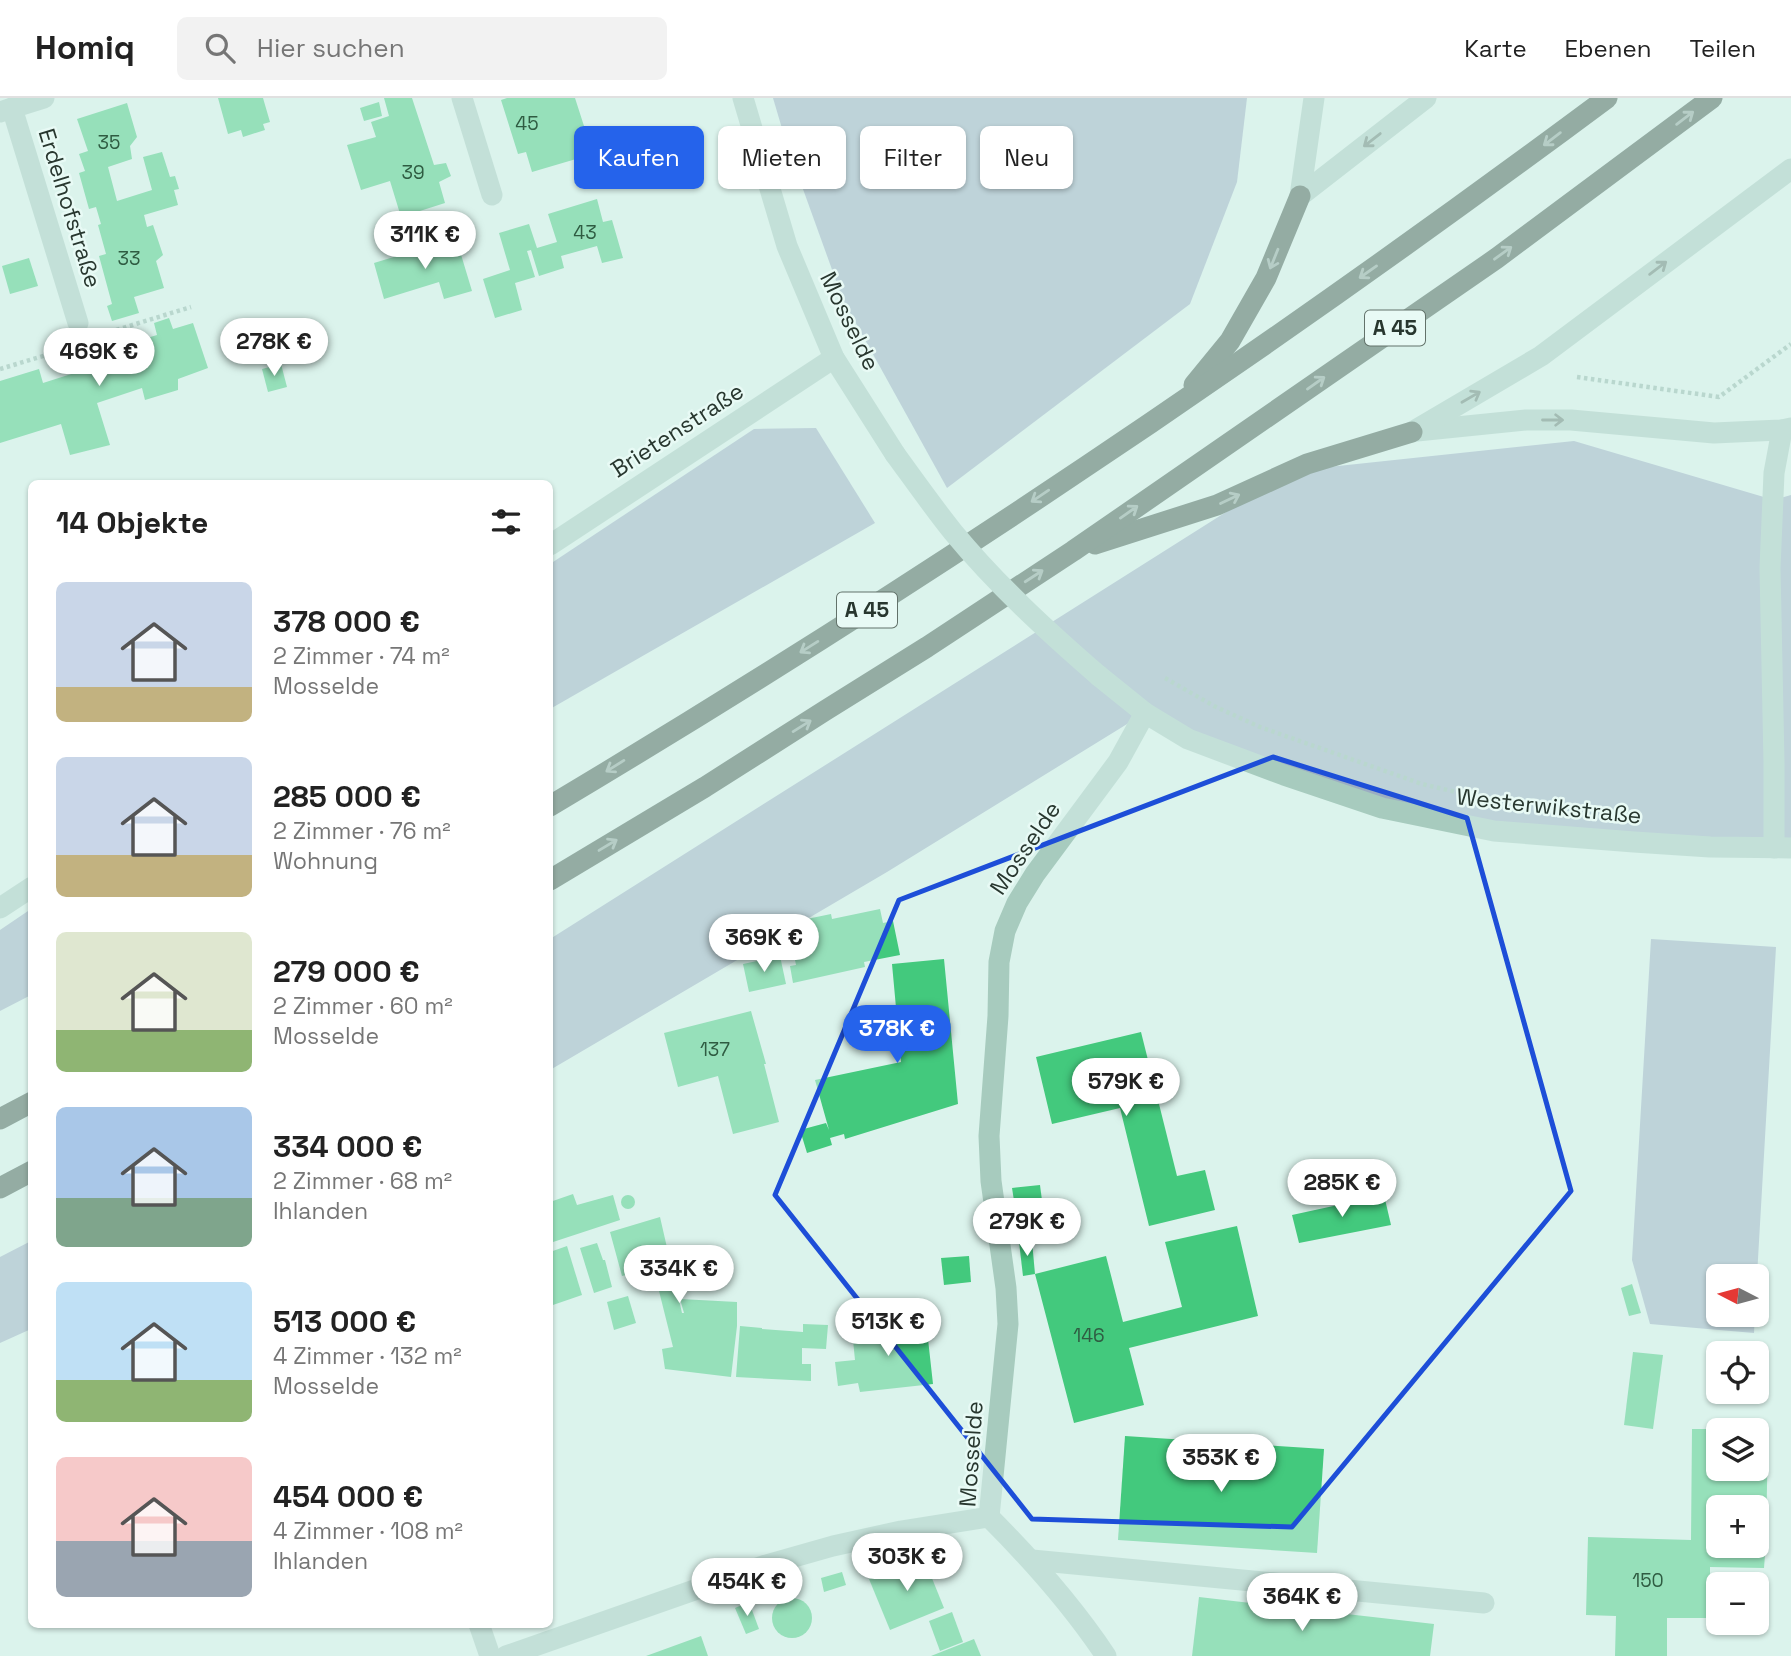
<!DOCTYPE html>
<html lang="de">
<head>
<meta charset="utf-8">
<style>
	body { margin:0; font-family:"Space Grotesk",sans-serif; background:#f2f2f2; color:#222; height:100vh; display:flex; flex-direction:column; font-size:26px; white-space:nowrap }
	* { box-sizing:border-box; margin:0 }
	p { font-size:23px; color:#767676 }
	.icon { flex:none; width:38px; height:38px; fill:none; stroke:currentColor; stroke-width:2; stroke-linecap:round; stroke-linejoin:round }
	.map { position:relative; flex:1; overflow:hidden }
	.details { position:absolute; left:28px; top:382px; width:525px; height:1148px; display:flex; flex-direction:column; background:#fff; border-radius:10px; box-shadow:0 2px 5px #0004 }
	.details>* { flex:none }
	.banner { position:absolute; left:574px; top:28px; width:665px; height:63px; display:flex; gap:14px }
	.needle { width:46px; rotate:276deg }
	.fabs { position:absolute; left:1706px; top:1166px; display:grid; gap:14px }
	.fabs a { display:grid; place-items:center; width:63px; height:63px; border-radius:10px; background:#fff; box-shadow:0 2px 5px #0004; font-size:35px }
	.price { position:absolute; translate:-50% -60px; padding:0 16px; border-radius:24px; background:#fff; color:#222; font-size:23px; line-height:46px; filter:drop-shadow(0 2px 4px #0008) }
	.price::after { content:''; position:absolute; left:50%; top:42px; width:21px; height:16px; margin-left:-10px; background:inherit; clip-path:polygon(0 0,100% 0,50% 100%) }
	.price.selected { background:#2563eb; color:#fff }
	ul { padding:0; list-style:none }
	li { display:flex; align-items:center; gap:21px; height:175px; padding:0 28px }
	li span { display:grid; place-items:center; flex:none; width:196px; height:140px; border-radius:10px; color:#555 }
	li>.icon { margin-inline-start:auto }
	span .icon { width:84px; height:84px; fill:#fffc; stroke-width:1 }
	li b { font-size:30px }
	h2 { display:flex; justify-content:space-between; align-items:center; height:84px; padding:0 28px; font-size:30px }
	.pill { padding:0 24px; border-radius:10px; background:#fff; box-shadow:0 2px 5px #0004; font-size:24px; line-height:63px }
	.pill.selected { background:#2563eb; color:#fff }
	header { display:flex; align-items:center; gap:42px; box-sizing:border-box; height:98px; padding:0 35px; background:#fff; border-bottom:2px solid #e0e0e0 }
	header strong { font-size:33px }
	nav { display:flex; gap:38px; margin-inline-start:auto; font-size:24px }
	.search { width:490px; height:63px; background:#f2f2f2; display:flex; align-items:center; gap:18px; box-sizing:border-box; padding:0 24px; border-radius:10px; color:#767676; font-size:26px }
	.map>svg:first-child { display:block }
</style>
</head>
<body>
<header>
<strong>Homiq</strong>
<div class="search"><svg class="icon" aria-label="search" viewBox="0 0 24 24"><circle cx="10" cy="10" r="6"/><path d="M15 15l6 6"/></svg>Hier suchen</div>
<nav><a>Karte</a><a>Ebenen</a><a>Teilen</a></nav>
</header>
<div class="map">
<svg width="1791" height="1558" viewBox="0 0 1791 1558">
	<rect width="100%" height="100%" fill="#dbf3ec"/>
	<!-- green -->
	<g fill="#9badc2">
		<path d="M773 0H1247L1237 84 1190 206 947 390 843 202 786 44Z"/>
		<path d="M816 330 875 425 550 611V466L754 331Z"/>
		<path d="M1574 343 1774 402 1791 397V750L1710 749 1382 710 1145 615 887 774 550 972V841L1291 373Z"/>
		<path d="M31 811V897L0 913V832Z"/>
		<path d="M1651 841 1776 849 1757 1178H1718V1216H1755L1754 1235 1650 1226 1632 1162Z"/>
		<path d="M31 1143V1231L0 1245V1159Z"/>
	</g>
	<!-- building -->
	<g fill="#43c97d" fill-rule="evenodd">
		<path d="M218 0H263L270 24 263 26 265 32 243 39 241 32 228 36Z"/>
		<path d="M384 0H412L434 67 446 65 451 78 439 84 445 105 401 119 390 83 361 92 347 47 376 39 371 24 389 18Z"/>
		<path d="M507 0H575L593 56 532 74 526 54 518 56 501 2Z"/>
		<path d="M379 4 382 18 364 23 360 10Z"/>
		<path d="M127 5 137 39 130 48 132 61 108 69 117 103 152 92 143 59 162 54 170 79 175 78 179 91 174 92 178 107 144 117 147 129 153 127 163 157 156 163 164 190 134 199 139 215 112 223 107 208 112 206 99 158 106 156 98 127 101 126 96 109 89 111 79 75 85 73 79 56 88 53 77 21Z"/>
		<path d="M597 101 603 124 612 122 623 160 602 165 597 148 561 158 564 170 539 178 531 152 527 153 535 179 515 185 522 212 495 220 483 181 510 172 499 135 529 126 537 150 557 144 548 116Z"/>
		<path d="M456 140 472 193 444 201 439 184 384 201 374 165Z"/>
		<path d="M29 160 38 188 10 196 2 168Z"/>
		<path d="M169 220 173 231 193 225 208 270 178 281V292L145 302 142 290 97 305 110 347 70 357 61 326 0 345V283L39 271 43 285 131 257 127 246 157 237 154 225Z"/>
		<path d="M281 266 287 289 268 294 262 271Z"/>
		<path d="M880 811 883 825 893 823 900 857 864 864 865 869 793 885 790 868 796 867 790 837 805 833 802 822 831 816 832 821Z"/>
		<path d="M780 858 786 886 749 894 743 866Z"/>
		<path d="M944 861 958 1006 845 1041 844 1036 830 1040 832 1047 807 1055 800 1032 826 1025 829 1032 815 982 901 964 892 866Z"/>
		<path d="M751 913 766 966H764L779 1024 733 1036 718 978 678 989 664 935Z"/>
		<path d="M1141 934 1177 1078 1205 1072 1215 1112 1149 1128 1120 1010 1052 1026 1036 959Z"/>
		<path d="M1040 1087 1044 1118 1017 1122 1012 1090Z"/>
		<path d="M573 1096 577 1107 613 1097 620 1122 550 1145V1104Z"/>
		<circle cx="628" cy="1104" r="7"/>
		<path d="M1384 1097 1391 1127 1299 1145 1292 1117Z"/>
		<path d="M660 1119 682 1215H684L680 1201 737 1204V1228L731 1279 665 1271 662 1251 673 1249 657 1185 640 1188 637 1174 622 1178 610 1134Z"/>
		<path d="M1237 1128 1258 1218 1129 1250 1144 1307 1074 1325 1035 1176 1106 1158 1123 1224 1182 1209 1165 1144Z"/>
		<path d="M1032 1143 1035 1176 1023 1178 1019 1144Z"/>
		<path d="M597 1145 603 1162H605L612 1189 594 1195 580 1150Z"/>
		<path d="M567 1148 582 1197 550 1208V1154Z"/>
		<path d="M969 1158 971 1184 944 1187 941 1160Z"/>
		<path d="M1632 1186 1641 1215 1629 1218 1621 1190Z"/>
		<path d="M628 1198 636 1225 614 1232 607 1204Z"/>
		<path d="M926 1223 933 1286 860 1294 858 1285 838 1288 835 1264 855 1262 852 1232Z"/>
		<path d="M803 1226 828 1227 826 1251 802 1250V1266H811V1283L736 1279 740 1228 762 1230V1231L803 1234Z"/>
		<path d="M1633 1254 1663 1257 1653 1331 1624 1327Z"/>
		<path d="M1692 1331H1718V1370H1757V1332H1768L1766 1444 1764 1470 1710 1469V1520H1667V1558H1615L1616 1518 1586 1517 1588 1439 1691 1442ZM1718 1409H1757V1447H1718Z"/>
		<path d="M1125 1338 1324 1351 1317 1455 1118 1442Z"/>
		<path d="M923 1458 944 1510 890 1532 869 1481Z"/>
		<path d="M842 1474 846 1487 824 1494 821 1480Z"/>
		<path d="M1199 1499 1434 1526 1430 1558H1192Z"/>
		<circle cx="792" cy="1520" r="20"/>
		<path d="M749 1504 759 1531 746 1536 735 1510Z"/>
		<path d="M952 1514 963 1544 940 1553 929 1523Z"/>
		<path d="M701 1538 708 1558H646Z"/>
		<path d="M974 1541 981 1558H931Z"/>
	</g>
	<g fill="none" stroke-linecap="round" stroke-linejoin="round">
		<!-- path -->
		<g stroke="#91b7a9" stroke-width="4.5" stroke-dasharray="3.5 3.5" stroke-linecap="butt">
			<path d="M103 236 191 209"/>
			<path d="M0 271 50 256 66 249"/>
			<path d="M1577 279 1719 299 1791 246"/>
			<path d="M1165 580 1214 608 1260 629 1422 686 1473 698"/>
		</g>
		<!-- minor -->
		<g stroke="#a7cbbe" stroke-width="21">
			<path d="M462 0 492 97"/>
			<path d="M743 0 787 148 834 260 895 356"/>
			<path d="M12 10 44 0"/>
			<path d="M0 14 12 10 78 225"/>
			<path d="M1300 98 1426 0"/>
			<path d="M1300 98 1314 0"/>
			<path d="M1417 333 1526 322H1571L1714 335 1782 332 1791 330"/>
			<path d="M1412 334 1541 258 1791 71"/>
			<path d="M550 447 834 260"/>
			<path d="M1099 578 1145 615 1188 641 1284 677 1382 710 1494 733 1634 744 1710 749 1791 750"/>
			<path d="M1774 750V665L1770 470 1774 375 1782 332"/>
			<path d="M0 810 32 789"/>
			<path d="M989 1419 1008 1226 1006 1190 991 1083 989 1038 998 918 999 864 1005 833 1017 805 1035 776 1118 664 1145 615"/>
			<path d="M989 1419C1032 1462 1072 1507 1106 1558"/>
			<path d="M1032 1462 1484 1505"/>
			<path d="M479 1526 490 1558"/>
			<path d="M506 1558 766 1467 833 1448 901 1433 989 1419"/>
		</g>
		<!-- highway -->
		<g stroke="#3e584b" stroke-width="21">
			<path d="M1194 287 1230 243 1266 180 1300 98"/>
			<path d="M1095 446 1217 407 1307 366 1412 334"/>
			<path d="M550 708C914 491 1267 253 1607 0"/>
			<path d="M550 782 705 689 826 612 927 549 1073 453 1497 160 1712 0"/>
			<path d="M0 1021 32 1004"/>
			<path d="M0 1090 32 1073"/>
		</g>
		<!-- minor-bridge -->
		<path stroke="#a7cbbe" stroke-width="21" d="M895 356C914 382 933 409 953 434 997 487 1047 533 1099 578"/>
	</g>
	<!-- one-way arrows -->
	<defs><path id="oneway-shaft" d="M-6 0H5M1.5-3L5.5 0L1.5 3" fill="none" stroke-width="1.6" stroke-linecap="round" stroke-linejoin="round" transform="scale(1.75)"/></defs>
	<g stroke="#8aa198">
		<use href="#oneway-shaft" transform="translate(1685 20) rotate(-37)"/>
		<use href="#oneway-shaft" transform="translate(1552 41) rotate(143)"/>
		<use href="#oneway-shaft" transform="translate(1503 155) rotate(-36)"/>
		<use href="#oneway-shaft" transform="translate(1274 161) rotate(112)"/>
		<use href="#oneway-shaft" transform="translate(1368 174) rotate(145)"/>
		<use href="#oneway-shaft" transform="translate(1316 285) rotate(-35)"/>
		<use href="#oneway-shaft" transform="translate(1040 398) rotate(146)"/>
		<use href="#oneway-shaft" transform="translate(1230 401) rotate(-25)"/>
		<use href="#oneway-shaft" transform="translate(1129 414) rotate(-35)"/>
		<use href="#oneway-shaft" transform="translate(1034 478) rotate(-33)"/>
		<use href="#oneway-shaft" transform="translate(809 549) rotate(148)"/>
		<use href="#oneway-shaft" transform="translate(802 628) rotate(-32)"/>
		<use href="#oneway-shaft" transform="translate(615 668) rotate(148)"/>
		<use href="#oneway-shaft" transform="translate(608 747) rotate(-31)"/>
	</g>
	<g stroke="#617a6f">
		<use href="#oneway-shaft" transform="translate(1372 42) rotate(142)"/>
		<use href="#oneway-shaft" transform="translate(1658 170) rotate(-37)"/>
		<use href="#oneway-shaft" transform="translate(1471 299) rotate(-30)"/>
		<use href="#oneway-shaft" transform="translate(1553 322)"/>
	</g>
	<!-- marked area -->
	<path d="M0 0H1791V1558H0ZM1273 659 1467 720 1571 1093 1292 1429 1032 1421 775 1097 899 802Z" fill="#dbf3ec" fill-opacity=".55" fill-rule="evenodd"/>
	<path fill="none" stroke="#1d4ed8" stroke-width="5" stroke-linejoin="round" d="M1273 659 1467 720 1571 1093 1292 1429 1032 1421 775 1097 899 802Z"/>
	<g text-anchor="middle" stroke-width="5" stroke-linejoin="round" paint-order="stroke">
		<!-- number labels -->
		<g font-size="19" fill="#2f5c42">
			<text x="527" y="32">45</text>
			<text x="109" y="51">35</text>
			<text x="413" y="81">39</text>
			<text x="585" y="141">43</text>
			<text x="129" y="167">33</text>
			<text x="715" y="958">137</text>
			<text x="1089" y="1244">146</text>
			<text x="1648" y="1489">150</text>
		</g>
		<!-- shield labels -->
		<g fill="#e8faf5" stroke="#62726a" stroke-width="2">
			<rect x="1365" y="212.5" width="60" height="35" rx="5"/>
			<rect x="837" y="494.5" width="60" height="35" rx="5"/>
		</g>
		<g font-size="21" font-weight="bold" fill="#28372f">
			<text x="1395" y="237">A 45</text>
			<text x="867" y="519">A 45</text>
		</g>
		<!-- street labels -->
		<g font-size="23" fill="#28372f" stroke="#e8faf5">
			<text transform="translate(70 110) rotate(73)" y="8">Erdelhofstraße</text>
			<text transform="translate(850 223) rotate(64)" y="8">Mosselde</text>
			<text transform="translate(677 332) rotate(-33)" y="8">Brietenstraße</text>
			<text transform="translate(1549 708) rotate(6)" y="8">Westerwikstraße</text>
			<text transform="translate(1025 750) rotate(-56)" y="8">Mosselde</text>
			<text transform="translate(971 1356) rotate(-86)" y="8">Mosselde</text>
		</g>
	</g>
</svg>
<div class="fabs">
<a><svg class="needle" viewBox="-14 -14 28 28"><path d="M0-13l5 13h-10z" fill="#e53935"/><path d="M0 13l5-13h-10z" fill="#767676"/></svg></a>
<a><svg class="icon" aria-label="locate" viewBox="0 0 24 24"><circle cx="12" cy="12" r="6"/><path d="M12 2v4M12 18v4M2 12h4M18 12h4"/></svg></a>
<a><svg class="icon" aria-label="layers" viewBox="0 0 24 24"><path d="M12 4l9 5-9 5-9-5zM3 14l9 5 9-5"/></svg></a>
<a>+</a>
<a>−</a>
</div>
<b class="price" style="left:425px;top:173px">311K €</b>
<b class="price" style="left:274px;top:280px">278K €</b>
<b class="price" style="left:99px;top:290px">469K €</b>
<b class="price" style="left:764px;top:876px">369K €</b>
<b class="price selected" style="left:897px;top:967px">378K €</b>
<b class="price" style="left:1126px;top:1020px">579K €</b>
<b class="price" style="left:1342px;top:1121px">285K €</b>
<b class="price" style="left:1027px;top:1160px">279K €</b>
<b class="price" style="left:679px;top:1207px">334K €</b>
<b class="price" style="left:888px;top:1260px">513K €</b>
<b class="price" style="left:1221px;top:1396px">353K €</b>
<b class="price" style="left:907px;top:1495px">303K €</b>
<b class="price" style="left:747px;top:1520px">454K €</b>
<b class="price" style="left:1302px;top:1535px">364K €</b>
<div class="banner">
<a class="pill selected">Kaufen</a>
<a class="pill">Mieten</a>
<a class="pill">Filter</a>
<a class="pill">Neu</a>
</div>
<section class="details">
<h2>14 Objekte<svg class="icon" aria-label="filters" viewBox="0 0 24 24"><path d="M4 7h16M4 17h16"/><circle cx="9" cy="7" r="2"/><circle cx="15" cy="17" r="2"/></svg></h2>
<ul>
<li><span style="background:linear-gradient(#c9d6e8 75%,#c2b280 0)"><svg class="icon" aria-label="home" viewBox="0 0 24 24"><path d="M3 11l9-7 9 7M6 9v11h12V9"/></svg></span><div><b>378 000 €</b><p>2 Zimmer · 74 m²</p><p>Mosselde</p></div></li>
<li><span style="background:linear-gradient(#c9d6e8 70%,#c2b280 0)"><svg class="icon" aria-label="home" viewBox="0 0 24 24"><path d="M3 11l9-7 9 7M6 9v11h12V9"/></svg></span><div><b>285 000 €</b><p>2 Zimmer · 76 m²</p><p>Wohnung</p></div></li>
<li><span style="background:linear-gradient(#dfe7d0 70%,#8fb573 0)"><svg class="icon" aria-label="home" viewBox="0 0 24 24"><path d="M3 11l9-7 9 7M6 9v11h12V9"/></svg></span><div><b>279 000 €</b><p>2 Zimmer · 60 m²</p><p>Mosselde</p></div></li>
<li><span style="background:linear-gradient(#a9c7e8 65%,#7fa58c 0)"><svg class="icon" aria-label="home" viewBox="0 0 24 24"><path d="M3 11l9-7 9 7M6 9v11h12V9"/></svg></span><div><b>334 000 €</b><p>2 Zimmer · 68 m²</p><p>Ihlanden</p></div></li>
<li><span style="background:linear-gradient(#bfe0f5 70%,#8fb573 0)"><svg class="icon" aria-label="home" viewBox="0 0 24 24"><path d="M3 11l9-7 9 7M6 9v11h12V9"/></svg></span><div><b>513 000 €</b><p>4 Zimmer · 132 m²</p><p>Mosselde</p></div></li>
<li><span style="background:linear-gradient(#f6c9c9 60%,#9aa5b1 0)"><svg class="icon" aria-label="home" viewBox="0 0 24 24"><path d="M3 11l9-7 9 7M6 9v11h12V9"/></svg></span><div><b>454 000 €</b><p>4 Zimmer · 108 m²</p><p>Ihlanden</p></div></li>
</ul>
</section>
</div>
</body>
</html>
